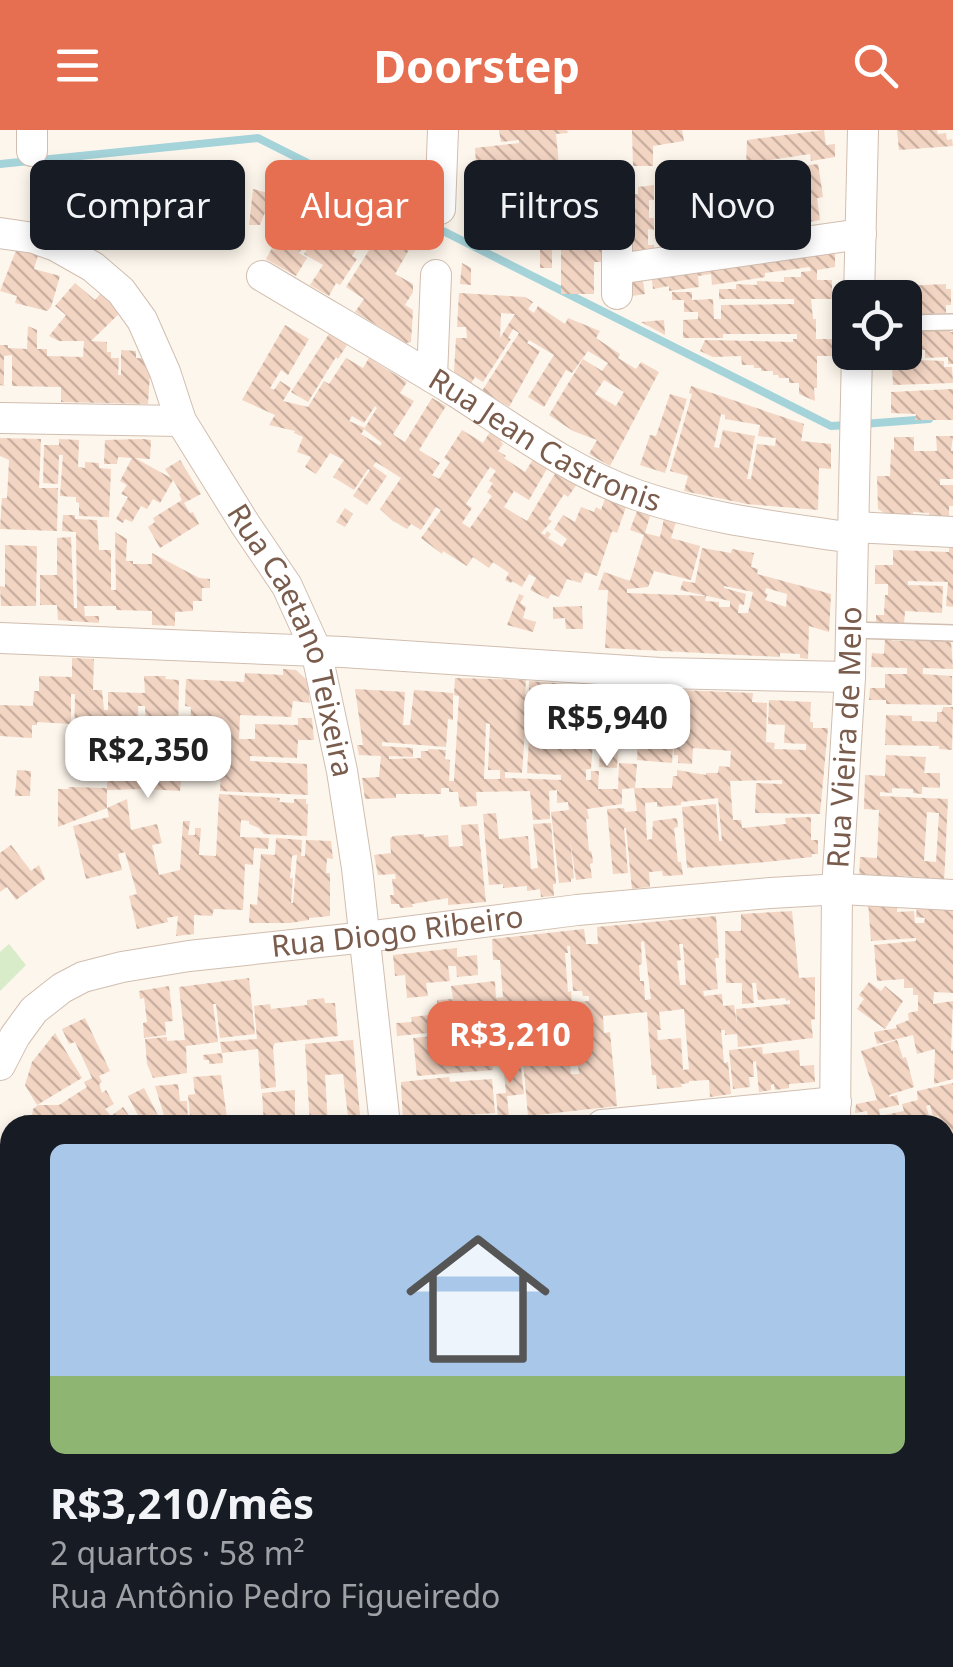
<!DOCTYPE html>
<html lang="pt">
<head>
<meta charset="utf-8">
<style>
	body { margin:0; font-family:"Noto Sans",sans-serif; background:#20242c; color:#f1f3f6; height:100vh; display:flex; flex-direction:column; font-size:38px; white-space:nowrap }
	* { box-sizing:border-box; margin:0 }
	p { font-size:32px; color:#9ea1a6 }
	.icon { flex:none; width:55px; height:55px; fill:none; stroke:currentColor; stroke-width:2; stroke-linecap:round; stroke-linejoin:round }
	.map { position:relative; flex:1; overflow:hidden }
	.details { position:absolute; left:0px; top:985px; width:955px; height:552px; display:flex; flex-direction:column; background:#171b24; border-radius:30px 30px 0 0; box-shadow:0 5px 15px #0003 }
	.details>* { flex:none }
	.banner { position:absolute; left:30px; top:30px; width:895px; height:90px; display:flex; gap:20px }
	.fabs { position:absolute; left:832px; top:150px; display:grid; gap:20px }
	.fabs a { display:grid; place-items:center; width:90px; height:90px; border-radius:15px; background:#171b24; box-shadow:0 5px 15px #0003; font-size:50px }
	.price { position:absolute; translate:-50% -85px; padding:0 22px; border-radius:20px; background:#fff; color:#222; font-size:32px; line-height:65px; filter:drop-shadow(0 2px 5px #0008) }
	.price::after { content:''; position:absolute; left:50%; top:60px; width:30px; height:22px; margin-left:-15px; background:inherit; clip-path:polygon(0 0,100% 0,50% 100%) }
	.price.current { background:#e76f51; color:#fff }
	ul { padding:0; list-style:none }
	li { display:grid; align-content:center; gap:20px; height:530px; padding:0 50px }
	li+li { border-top:2px solid #363941 }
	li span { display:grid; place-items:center; height:310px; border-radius:15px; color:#555 }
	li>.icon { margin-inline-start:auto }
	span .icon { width:180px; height:180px; fill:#fffc; stroke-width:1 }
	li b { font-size:42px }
	.tag { padding:0 35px; border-radius:15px; background:#171b24; box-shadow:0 5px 15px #0003; font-size:35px; line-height:90px }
	.tag.current { background:#e76f51; color:#fff }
	header { display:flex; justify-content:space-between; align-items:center; height:130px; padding:0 50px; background:#e76f51; color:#fff; font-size:45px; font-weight:700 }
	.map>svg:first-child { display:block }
</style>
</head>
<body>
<header><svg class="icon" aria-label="menu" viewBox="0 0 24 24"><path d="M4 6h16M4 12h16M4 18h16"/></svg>Doorstep<svg class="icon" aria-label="search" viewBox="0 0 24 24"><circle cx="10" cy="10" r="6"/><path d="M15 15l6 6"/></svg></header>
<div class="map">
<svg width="953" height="1537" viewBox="0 0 953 1537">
	<defs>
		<pattern id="building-back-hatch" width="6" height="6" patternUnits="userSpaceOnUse" patternTransform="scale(2.5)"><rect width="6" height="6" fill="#f3d5c3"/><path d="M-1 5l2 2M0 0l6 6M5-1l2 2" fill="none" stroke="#cab0a1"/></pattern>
	</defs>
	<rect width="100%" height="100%" fill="#fdf6ec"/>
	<!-- green -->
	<g fill="#d8ecc9">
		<path d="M9 814 26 835 0 861V822Z"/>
		<path d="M246 1528H375L374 1537H248Z"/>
	</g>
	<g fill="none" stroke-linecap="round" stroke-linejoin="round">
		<!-- stream -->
		<g stroke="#a5d3da" stroke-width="8">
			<path d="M0 34 258 8 831 296 849 295"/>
			<path d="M863 294 929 289"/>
		</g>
	</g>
	<!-- building -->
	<g fill="url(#building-back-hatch)" fill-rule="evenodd">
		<path d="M499 0H567L568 3 556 4 559 35 581 34 583 63 591 62 592 67H595L594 100 606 101V132H594V164H561V95H540V100H552V138H540V104H529L528 71 517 72 520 107 479 111 475 77 479 76 475 18 519 13V10L501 12ZM513 39V45L487 48 486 42Z"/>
		<path d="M632 0H682L684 11 653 16V36H633Z"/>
		<path d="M824 0 826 15 835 14V27L811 31 810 24 770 30 761 32V35L746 37 747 10Z"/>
		<path d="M897 0H937L938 4 946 3 947 10 952 9 953 16 899 20Z"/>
		<path d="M818 34 823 67 817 68 820 90 750 103 749 93 709 98V104L702 105 701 101 662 108 659 90 732 79 726 43 760 38 762 49 766 48 765 41ZM772 55 774 70 789 68 790 71 767 75 766 63H763L761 57Z"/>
		<path d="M272 53 289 61 286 66 311 80 304 92 309 94 316 82 334 93 341 82 353 88 358 80 414 111 395 144 413 154V162L405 175 413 180 411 212 406 213 355 182 364 169 346 157 371 117 373 118 375 115 368 111 372 105 367 101 352 126 357 129 340 155 336 153 329 166 310 155 323 135 304 124 310 114 300 107 298 114 303 117 299 123 307 128 296 146 266 129 277 109 265 102 276 83 266 80 260 95H249L250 87 253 59 268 63Z"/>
		<path d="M654 55V70H649V88H654V100L648 99V115H654V129L633 132 634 64H638V57Z"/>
		<path d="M835 116V137L817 140V150H832V169H811L813 189H816V209H835V226H817V258H814L815 271 799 264V253H789V248H779L778 245H773V241H761V238H754V235H742L741 226 713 227 700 221 705 210 793 212V209H797V204H723V208H683V190L698 189V182H684V170H672V162H692V170L713 169 714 189H721V175L794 174V169H719V159H736V154L757 155V151L784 152V147H801V142L811 141 810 137 765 143V147L712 155 711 144 698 146 699 157 669 161V156L653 159 651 143Z"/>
		<path d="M17 118 39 122 34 139 60 146 51 177 47 181 15 173 17 166 0 161Z"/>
		<path d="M462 133 471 138V155L460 154Z"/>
		<path d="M642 145 645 164 632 166 629 147Z"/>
		<path d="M75 153 95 170 106 157 125 178 91 211 107 212V222H111V228H119L118 245H121V220L136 221V228L151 229 148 274 61 272V257L12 256V225L4 226V256L0 255V215H8V218L27 219 28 196 37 200V219H47V226L83 227 84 211H59L49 206 66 185 55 176Z"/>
		<path d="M946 154V159H951V175H946V183L905 185V168H880V157Z"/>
		<path d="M459 163 525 167 533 172 528 179 534 183 538 176 565 194 568 188 600 201 596 208 620 224 618 228 636 239 641 232 659 242 610 336 589 324 597 310 573 301 549 285 583 229 602 241 608 233 588 221 572 243 566 240 544 277 528 267 554 225 529 210 527 213 540 221 509 277 482 261 519 203 513 199 508 208 511 209 483 252 475 247 470 255 455 245 454 241 456 208H467L466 197H457ZM501 183 515 184 500 208ZM604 250 624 262 616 276 595 264Z"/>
		<path d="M664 190 665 205 641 192Z"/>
		<path d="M950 194V202H953V234H948V227L925 228V220H913V226H919V230L944 231V237H952L953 253 893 255 892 235H887L886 222H905V197Z"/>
		<path d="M285 195 309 209 288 245 281 240 270 258 274 260 280 251 291 258 283 271 308 277 324 251 329 254 346 228 363 238 369 228 407 252 400 263 414 271 393 304 395 306 405 312 432 268 446 276 419 320 440 333 432 345 439 349 450 332 444 328 462 300 483 313 490 302 502 309 501 312 503 314 498 321 506 326 504 328 525 342 534 328 548 337 529 370 514 361 504 377 527 391 556 342 577 354 568 367 564 364 548 389 552 391 541 403 545 405 547 401 551 404 548 408 562 417 567 409 554 399 563 385 575 392 581 377 594 382 596 377 601 380 605 369 626 377 617 403 612 401 597 446 585 442 581 453 567 449 559 467 551 464 548 469 530 460 536 448 529 444 522 457 512 451 511 453 505 450 509 443 493 432 489 438 473 427 467 436 443 421 442 424 421 408 441 380 436 377 421 400 411 394 407 399 393 391 380 379 401 348 376 332 373 336 387 346 367 375 353 366 370 340 368 339 354 360 333 347 344 330 330 323 316 344 305 337 311 327 297 322 303 307 294 303 295 301 269 295 275 285 242 270ZM375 276 377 278 364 299 382 313 380 316 361 304 365 298 349 291 352 286 364 293ZM490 337 496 341 489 351 493 353 487 362 492 366 470 398 462 393 472 378 466 374Z"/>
		<path d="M329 204 347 215 338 229 336 227 308 272 291 262Z"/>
		<path d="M691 256 804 294 801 311 831 314V339L819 338 818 380 747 374 684 361 688 346 670 341 692 264 689 263ZM721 284 725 285V289L760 295 758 306 776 308 775 316 757 314 751 349H747L755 306 723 300 719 318 714 317Z"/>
		<path d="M953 259V290H915L916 284 891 283V262Z"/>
		<path d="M670 264 687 269 665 343 640 335 650 305 656 306Z"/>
		<path d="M936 306H953L951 321H953V349H940V355H953V376H949V388L929 387V383L913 382V386L888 385 878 379 877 346H890L891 319 894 320V307H914V321H937Z"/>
		<path d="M0 308 41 309 39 358H58L57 401 0 399 2 368H7L9 330 0 326Z"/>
		<path d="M59 309 79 310 78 337 85 338V332L99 333V338L111 339 109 387 79 386V373L76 372V367L60 366 63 325H59L58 354 43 353 44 315H59Z"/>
		<path d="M143 309 151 310 150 329 135 328 171 348 165 339 180 330 201 364 184 373 190 383 193 382 199 394 160 418 148 397 155 392 153 388 182 370 179 364 181 363 173 350 160 373 153 369 147 379 141 376 132 392 125 389 123 393 116 389 128 367 121 364 127 355 120 351 132 328 118 327 117 334H104L105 310Z"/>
		<path d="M345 378 353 384 345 397 336 392Z"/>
		<path d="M637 381 650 386 645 403 660 407 664 389 676 392 671 408 700 416 691 450 654 441 648 457 627 459V463L706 466 705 471 719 472V477H730V471L680 460 683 451 695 453 702 418 731 423 732 419 754 423 751 437 758 439 757 444 831 464 829 502 809 496 808 529 800 528V524L780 523V527L605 518 608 460H598L604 442 630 451 644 405 630 400ZM724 456 753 462 748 483H738L739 474 744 475 746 464 724 458ZM766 458 787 464 786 477 765 470 768 464 765 463Z"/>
		<path d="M63 385H75V389L97 390 99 420H111V460H116L115 402 127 409 126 431H133V434H152V423L199 448 210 449V458H202V471H193V481L175 482V496L152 495V481L116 480V476H84L85 486H99V493L58 490 57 475H40V445H57V408L71 407 74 478H77L76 402 62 401Z"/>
		<path d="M5 415 37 416 36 476H1L0 456 5 457Z"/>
		<path d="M949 416 953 417V477L946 476 948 452 908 451V455L943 456 942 483 905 481 904 494 876 493V485H884L885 465H888V454H875V435H893V420L949 422Z"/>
		<path d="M519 464 524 466 520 473 526 477 523 488 536 492 533 502 507 495Z"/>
		<path d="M582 476 583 499H566L565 488 553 489V477Z"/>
		<path d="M885 508H892V511H951L953 539 923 538V544L952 546V575L886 574V570H869L870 558H885V544H907V538L871 537 872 523 884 524Z"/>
		<path d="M72 528 94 529 93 560H102L104 580H108V562L145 563 144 546H166L165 549 179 550 178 603H184L183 617 147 618 145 576H138L139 611H121L122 628H140L141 659 107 660V678L127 669 131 700 157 694 162 713 152 715 159 745 180 740 183 691H190L188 705H195V698H201L199 725 216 726 219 664 280 668 279 672 294 673V669H306V674H308L307 706 264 704 259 698 249 694V691L241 690 240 707 269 708 268 719 254 718 253 735 245 734 243 780 214 779 212 786 194 785V804L176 806 178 786 167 788 168 792 137 799 129 766 137 764 125 722 118 724 122 740 86 749 73 696 109 687 107 678 58 697V659H69L68 657 107 658 108 607H105V619H74L75 564H71V594L37 592V595H32V608L0 606V575L33 576 34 561H39V546L72 547Z"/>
		<path d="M283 539 296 540 307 550 310 573 293 571 291 587 240 585 239 609H255V594L298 595V588H312L314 610H298L297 628 250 626V631L307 634 308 665 220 661 221 643 188 641 191 577 185 576 186 549 244 552 245 543 283 545Z"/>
		<path d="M455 548 526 550 525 565H529V551L567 554 566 569 596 571 591 639 580 640H586V650H591V641H599L598 659H618L619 633 637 634 635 658H672L673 646H677V640L706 645V643H718L719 636 730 637 731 621 720 620 693 618 692 634 678 633V625H674V617H678L680 578H675L672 633 637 630 640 570 676 572 677 560 753 563 752 572 767 573 766 612 775 613 774 619 806 620V614L784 613 785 595 768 594 769 570 811 572 810 592H813V598H828L820 684 755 683 756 653 782 654V650L730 651 733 690H741L742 698 786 694 785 688 811 687V710H818V724H812V727L766 732 687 738 682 677 716 674 719 711H722L718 668 681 672V675L657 677V672L645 673 647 710 652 709 653 691 677 688 678 697 674 698 678 732H681L683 745 663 746 662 741 649 742 650 757 632 759 626 698H624L628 743 613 744 607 679 624 678 625 682 637 681 634 658 622 659V674L587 679 589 689H586L589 721H591L592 724 593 733 590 734 592 748 576 750 570 709 574 748 571 749V752L559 753 551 682 569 680 568 672 557 673V660L549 661 550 689 533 690 530 661 476 662 477 676 460 677 458 662H449V658H441V664H396V668L365 669 362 648 379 647 381 626 359 625 357 615H363L355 559 405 562 403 595H410L414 560 453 563V590L448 589 446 617 382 612V616L413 618V627L389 626V629L421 628V621H428V619L446 620 445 629 450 630 449 651H454L459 566 454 565ZM527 573H531L527 643 561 645V650L505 648V642L522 643ZM486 593 490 594 488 640H500V649H484Z"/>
		<path d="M603 568 632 571 630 619H618L617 638 599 637Z"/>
		<path d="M943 577H953L952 620 939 619V616L885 615 886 585 912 586V591L937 592V582H942Z"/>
		<path d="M886 625 926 627 924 643H940V658L922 657V664L913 663V659L892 658V663L880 662V666L948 669 944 754H937L938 749 904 746 903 752 859 749 860 727 877 728 879 680 864 679 865 645 885 646ZM927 682 939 683 936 732 924 731Z"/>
		<path d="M147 638 182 640 180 661 148 659Z"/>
		<path d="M17 640 31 641 30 666H15Z"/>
		<path d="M496 683 499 709 528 706 531 739 538 738 533 694 551 693 556 754H553L554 766 541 767 540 759 527 761V756L503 758V754L489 755 483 684Z"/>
		<path d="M478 694 486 772 448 775V768L412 774 413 777 400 778 399 774H391L390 765H394L392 749H396L395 744 378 745 374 725 391 723 390 709 393 706 424 704V707L448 705 449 717 463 716 461 695Z"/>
		<path d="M276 708 302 710 301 726H305L306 710 331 711 333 729 327 728 326 743H330V786L309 788V790L290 793H249L250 774 257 775 261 724 275 725ZM295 725H297L293 773H291L293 748H290L292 726Z"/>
		<path d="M11 715 31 741 39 735 45 749 16 770 7 757 0 762V723Z"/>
		<path d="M868 772 897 774V782L914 781 915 793H924L925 788 916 787 917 775 953 776V863L934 862 933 874 953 871 951 921 953 920V949L934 954 935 919 917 924 913 905 877 914 874 902 897 898 896 895 909 890 908 883 918 881V865H913V858H904V849L877 851 874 815 916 811V808L871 811Z"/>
		<path d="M792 781 799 848 815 847V889L811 890 813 908 738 917 737 904 725 905V900H721L724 933 728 932 731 964 710 967 709 950 689 951V953L681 954 682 957 657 959 656 945H652L647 882 603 886 604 903 610 902 617 976 528 986 522 920 502 922 501 910 499 896 519 894 518 885 504 886 503 880H498L499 896 397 906 396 893 412 892 411 887 438 884 437 870 453 869 451 856 495 851 496 868 503 867 500 830H493L492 809 584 799 586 814H598L597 797 716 786 719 828H715L718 859 703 861 704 866 722 864 723 876 734 875 737 894 736 879 790 874V870L786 871 785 868 758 870 756 853H752L754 873 742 874V853H726L725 801H741V784ZM644 811 651 869 645 870 644 851H640L639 835 642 834 641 812ZM679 814H683L686 855H680L677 831 681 830ZM567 816H570L573 861H582L583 866H589V871L572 872 571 861 568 862 565 823H568ZM538 875 539 884 555 883 556 891 534 893 532 876ZM684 879 689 939 683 940 681 908 658 910 657 900H661L659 882ZM575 908 579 944H571L569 920 556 921 555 909Z"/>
		<path d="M457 818V827L477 825 478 845 457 847 456 836H448L450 851 426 853 428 866 407 868 405 845 395 846 393 825Z"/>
		<path d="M249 848 255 904 220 908 216 874H213L218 912 186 916 187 943 153 948 147 934 145 909 167 907V911L185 910 179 857Z"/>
		<path d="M869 852 881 861 885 856 903 871 885 899 857 879 864 869 859 865Z"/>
		<path d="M169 856 173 891 165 892 166 905 144 908 143 893 147 892 144 868 140 869 139 861Z"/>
		<path d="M324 868 325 873H335L338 906 275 913 273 917 276 957 261 959 258 919 222 923 220 912 257 909 254 876 270 874 271 879 307 875V870Z"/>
		<path d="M85 888 110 941 99 946 102 952 99 954 102 963 106 960 114 974 105 979 111 986 123 977 135 994 105 995 95 986 86 992 82 987 70 992 73 995H21L24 985 32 986 33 979 38 975H59L87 957 84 952 92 948 75 912 69 914 62 899Z"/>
		<path d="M490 901 493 940 417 946 413 908Z"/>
		<path d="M55 903 82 948 37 975 25 955 32 932Z"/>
		<path d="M353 910 361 995H349L343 944 325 945 328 995H310L305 914Z"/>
		<path d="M897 910 903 928 906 927 914 957 889 965V967L897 965 899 975 879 979 880 986 904 981 902 974 918 970 917 961 953 953V1048L945 1050V995H940L938 986 933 987 930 975 926 976 932 995H870L867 981 855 983 856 974 877 970 861 921Z"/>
		<path d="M762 917 763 924 799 920 800 936 814 935 815 952 789 954V958L775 960 774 954 771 955V960L759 962 756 931 753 932 754 947H749L750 957 733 959 729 920Z"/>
		<path d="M222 923 223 933 209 934V930H204L203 925Z"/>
		<path d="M520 930 524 964 507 966 509 987 498 988 496 964 506 963 503 932Z"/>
		<path d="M221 945 228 995H191L188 965 195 964 193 947Z"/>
		<path d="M449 947 450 952 492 949 495 983 451 986 452 991 403 994 401 952Z"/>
		<path d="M178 954 180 971H187L188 995H167L155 956Z"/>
		<path d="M144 958 163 995H143L128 966Z"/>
		<path d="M295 960V992L264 995 262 963Z"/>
		<path d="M953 1130V1166L945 1168V1132Z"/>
		<path d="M947 1239 953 1269V1290L945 1292Z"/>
		<path d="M0 1253 10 1256V1320H0Z"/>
		<path d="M10 1332V1355L0 1356V1333Z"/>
		<path d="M953 1340V1399L945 1401V1342Z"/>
		<path d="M10 1432V1478L6 1479 4 1433Z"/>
		<rect x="945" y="1464" width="8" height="56"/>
		<path d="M24 1528H98V1534L24 1537Z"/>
		<path d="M493 1528H502L504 1530 508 1528H524L530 1537H478Z"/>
		<path d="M631 1528H733L735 1530 724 1537H637Z"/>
		<path d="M874 1528H953V1537L874 1535Z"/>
	</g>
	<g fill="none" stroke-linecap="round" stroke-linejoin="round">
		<!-- service casing -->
		<g stroke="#d1beb0" stroke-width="18">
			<g id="service">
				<path d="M905 193 953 192"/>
				<path d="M851 500 953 503"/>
			</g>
		</g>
		<!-- minor casing -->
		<g stroke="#d1beb0" stroke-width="32">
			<g id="minor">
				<path d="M32 21V0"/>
				<path d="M440 79 443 0"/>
				<path id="s1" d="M0 103 34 108 56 116 93 137 121 161 142 190 165 242 181 291 245 394 287 456 316 520 342 641 357 738 385 995"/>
				<path d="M617 139 861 104"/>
				<path id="s2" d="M262 146C327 185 393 223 458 263 515 300 572 342 637 365 706 389 781 397 853 408"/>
				<path d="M617 164V83"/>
				<path d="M859 168 863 0"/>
				<path d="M432 247 436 145"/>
				<path d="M0 288 181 291"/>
				<path d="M853 397 953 402"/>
				<path d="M0 508 343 522 660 543 850 547"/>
				<path id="s3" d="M0 935 15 906 34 880 62 858 83 847 122 837 189 826 366 807 577 780 770 763 841 759 953 765"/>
				<path d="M602 995 836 972"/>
				<path id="s4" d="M835 995 837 760 850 547 857 222"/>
				<path d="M0 1183 10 1173"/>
				<path d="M945 1195 953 1193"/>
				<path d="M945 1425 953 1424"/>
				<path d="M229 1528 231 1537"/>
				<path d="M559 1528 565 1537"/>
				<path d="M838 1528 851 1537"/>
				<path d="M393 1537 394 1528"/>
			</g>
		</g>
		<!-- service -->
		<use href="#service" stroke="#fff" stroke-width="15"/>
		<!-- minor -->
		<use href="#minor" stroke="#fff" stroke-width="30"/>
	</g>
	<g text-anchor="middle" stroke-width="8" stroke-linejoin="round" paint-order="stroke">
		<!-- street labels -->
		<g font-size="30" fill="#7a5c4d" stroke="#fffaf3">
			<text dy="10" stroke="none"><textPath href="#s2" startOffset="328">Rua Jean Castronis</textPath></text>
			<text dy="10" stroke="none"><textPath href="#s1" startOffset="530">Rua Caetano Teixeira</textPath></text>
			<text dy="10" stroke="none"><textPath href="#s4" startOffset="388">Rua Vieira de Melo</textPath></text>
			<text dy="10" stroke="none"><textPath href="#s3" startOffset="442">Rua Diogo Ribeiro</textPath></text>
		</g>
	</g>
</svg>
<div class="fabs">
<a><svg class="icon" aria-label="locate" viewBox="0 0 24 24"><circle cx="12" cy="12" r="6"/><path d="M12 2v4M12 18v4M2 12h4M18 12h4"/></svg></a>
</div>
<b class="price" style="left:607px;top:639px">R$5,940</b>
<b class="price" style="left:148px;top:671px">R$2,350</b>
<b class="price current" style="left:510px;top:956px">R$3,210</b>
<div class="banner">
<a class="tag">Comprar</a>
<a class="tag current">Alugar</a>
<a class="tag">Filtros</a>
<a class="tag">Novo</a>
</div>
<section class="details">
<ul>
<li><span style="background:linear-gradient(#a9c7e8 75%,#8fb573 0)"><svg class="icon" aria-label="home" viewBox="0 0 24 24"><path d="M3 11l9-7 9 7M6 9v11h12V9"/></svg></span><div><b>R$3,210/mês</b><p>2 quartos · 58 m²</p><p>Rua Antônio Pedro Figueiredo</p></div></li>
</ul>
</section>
</div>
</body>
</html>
